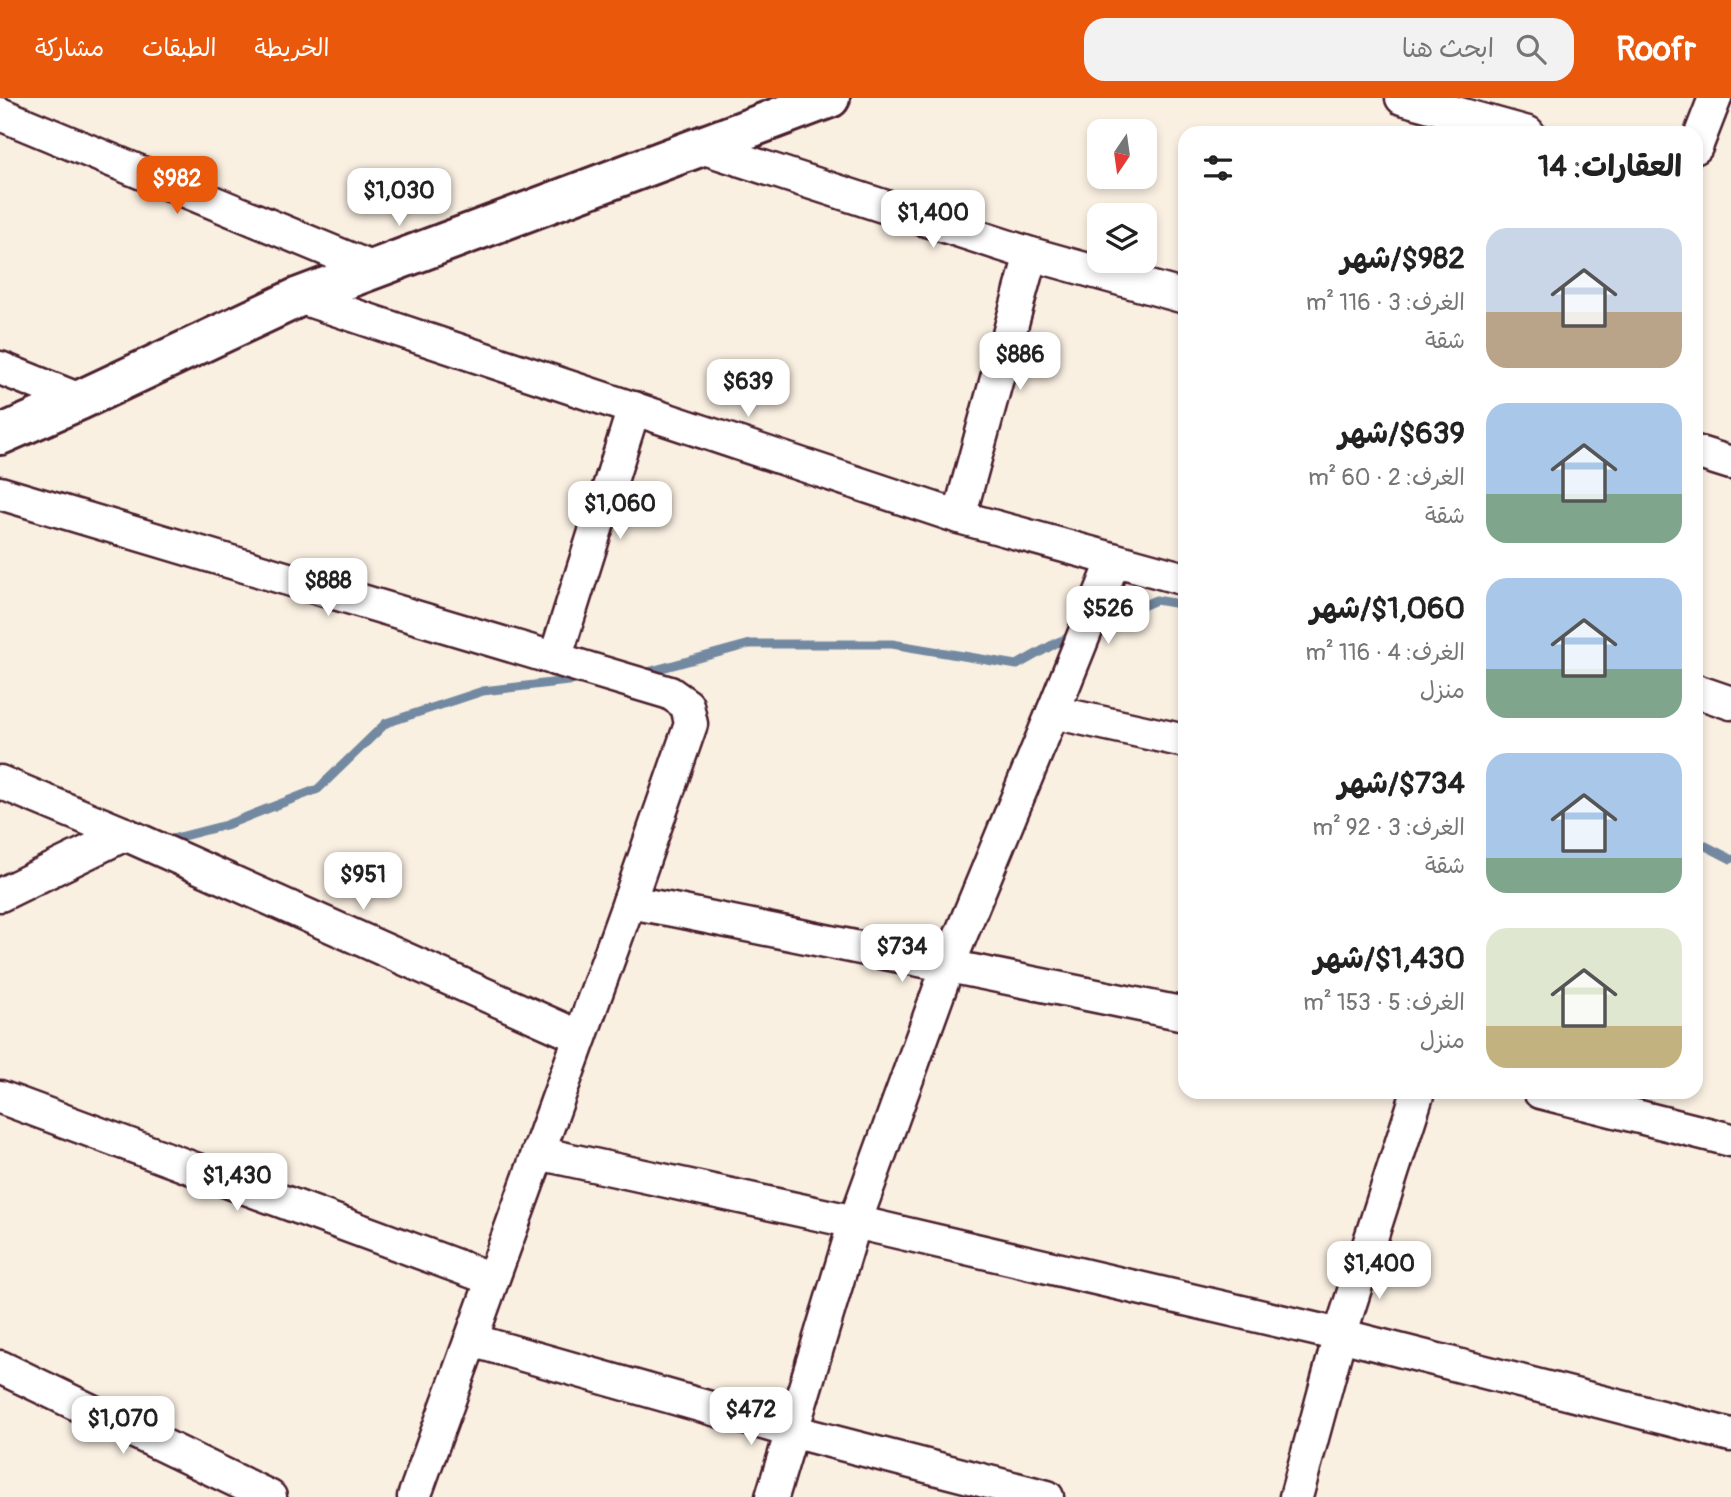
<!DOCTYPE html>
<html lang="ar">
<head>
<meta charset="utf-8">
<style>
	body { margin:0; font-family:Pangolin,"Playpen Sans Arabic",sans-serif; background:#f2f2f2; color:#222; direction:rtl; height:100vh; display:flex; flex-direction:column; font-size:26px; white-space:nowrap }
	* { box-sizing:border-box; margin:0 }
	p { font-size:23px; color:#767676 }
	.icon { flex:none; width:38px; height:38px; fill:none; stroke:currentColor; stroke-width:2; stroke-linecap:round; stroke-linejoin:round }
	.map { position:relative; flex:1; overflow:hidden; direction:ltr }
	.details { position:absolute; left:1178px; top:28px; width:525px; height:973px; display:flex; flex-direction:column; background:#fff; border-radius:21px; box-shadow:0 4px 10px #0003; direction:rtl }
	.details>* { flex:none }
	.needle { width:46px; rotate:193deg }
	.fabs { position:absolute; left:1087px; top:21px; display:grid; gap:14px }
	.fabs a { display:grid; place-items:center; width:70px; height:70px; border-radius:14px; background:#fff; box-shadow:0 4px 10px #0003; font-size:35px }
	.price { position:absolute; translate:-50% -60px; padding:0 16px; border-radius:14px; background:#fff; color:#222; font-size:23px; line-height:46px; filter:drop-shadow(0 2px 4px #0008) }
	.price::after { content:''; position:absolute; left:50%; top:42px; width:21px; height:16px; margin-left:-10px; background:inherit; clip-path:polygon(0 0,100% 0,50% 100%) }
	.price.on { background:#ea580c; color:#fff }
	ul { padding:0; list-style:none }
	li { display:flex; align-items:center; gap:21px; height:175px; padding:0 21px }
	li span { display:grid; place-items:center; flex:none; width:196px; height:140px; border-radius:21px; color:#555 }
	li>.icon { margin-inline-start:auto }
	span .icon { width:84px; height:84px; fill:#fffc; stroke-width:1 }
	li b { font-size:30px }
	h2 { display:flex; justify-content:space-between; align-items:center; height:84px; padding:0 21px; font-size:30px }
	header { display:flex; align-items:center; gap:42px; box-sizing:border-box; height:98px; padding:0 35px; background:#ea580c; color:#fff }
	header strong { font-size:33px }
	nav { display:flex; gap:38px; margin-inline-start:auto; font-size:24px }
	.search { width:490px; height:63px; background:#f2f2f2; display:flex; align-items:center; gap:18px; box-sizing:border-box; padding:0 24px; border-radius:21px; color:#767676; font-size:26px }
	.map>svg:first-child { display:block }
</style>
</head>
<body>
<header>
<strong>Roofr</strong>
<div class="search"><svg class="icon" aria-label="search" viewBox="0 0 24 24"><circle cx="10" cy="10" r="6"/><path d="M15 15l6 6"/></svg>ابحث هنا</div>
<nav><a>الخريطة</a><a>الطبقات</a><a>مشاركة</a></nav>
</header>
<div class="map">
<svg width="1731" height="1399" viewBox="0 0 1731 1399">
	<rect width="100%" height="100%" fill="#faf0e2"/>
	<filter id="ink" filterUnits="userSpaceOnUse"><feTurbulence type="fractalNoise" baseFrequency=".0143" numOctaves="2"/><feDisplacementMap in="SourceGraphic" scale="14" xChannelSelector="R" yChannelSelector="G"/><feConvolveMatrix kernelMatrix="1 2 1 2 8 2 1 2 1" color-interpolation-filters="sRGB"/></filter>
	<g filter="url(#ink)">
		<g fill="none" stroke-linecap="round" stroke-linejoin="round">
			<!-- stream -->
			<g stroke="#7389a1" stroke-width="9">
				<path d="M1098 527 1156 502 1185 507"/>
				<path d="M644 575 750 546H892L1017 567 1056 545 1075 537"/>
				<path d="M164 743 226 727 318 691 386 625 483 593 585 581"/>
				<path d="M1696 743 1731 761"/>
			</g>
			<!-- street casing -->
			<g stroke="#4a1f2b" stroke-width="37">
				<g id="street">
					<path d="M1402 0 1528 35"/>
					<path d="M0 16 374 171"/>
					<path d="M698 48 1031 156 1185 199"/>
					<path d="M1696 49 1715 0"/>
					<path d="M299 199 959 419 1185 481"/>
					<path d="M0 270 80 302"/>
					<path d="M1696 354 1731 365"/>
					<path d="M0 395 670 595 687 607 691 626 629 804 414 1399"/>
					<path d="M959 419 1031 156"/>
					<path d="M555 561 634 310"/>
					<path d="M1696 593 1731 605"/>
					<path d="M1053 614 1114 462"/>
					<path d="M0 684 125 736 580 939"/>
					<path d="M0 797 125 736"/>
					<path d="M629 804 673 812 1185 916"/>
					<path d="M1540 994 1731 1042"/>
					<path d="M0 999 492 1181"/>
					<path d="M538 1055 855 1124 1340 1237 1731 1337"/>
					<path d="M471 1242 791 1333 1047 1399"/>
					<path d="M0 1269 270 1399"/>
					<path d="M772 1399 855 1124 948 868 1053 614 1185 643"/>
					<path d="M1296 1399 1340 1237 1418 994"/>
				</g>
			</g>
			<!-- secondary casing -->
			<g stroke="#4a1f2b" stroke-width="44">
				<path id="secondary" d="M0 337 80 302 299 199 830 0"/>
			</g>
			<!-- street -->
			<use href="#street" stroke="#fff" stroke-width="32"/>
			<!-- secondary -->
			<use href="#secondary" stroke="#fff" stroke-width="38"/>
		</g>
	</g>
</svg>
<div class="fabs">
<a><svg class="needle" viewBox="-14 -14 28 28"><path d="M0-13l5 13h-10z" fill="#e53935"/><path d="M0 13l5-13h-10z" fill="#767676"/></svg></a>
<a><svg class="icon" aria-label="layers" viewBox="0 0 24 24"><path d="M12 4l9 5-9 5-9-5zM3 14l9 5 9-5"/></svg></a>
</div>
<b class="price on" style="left:177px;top:118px">$982</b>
<b class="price" style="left:399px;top:130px">$1,030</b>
<b class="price" style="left:933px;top:152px">$1,400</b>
<b class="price" style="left:1020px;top:294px">$886</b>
<b class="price" style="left:748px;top:321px">$639</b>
<b class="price" style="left:620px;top:443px">$1,060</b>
<b class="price" style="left:328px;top:520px">$888</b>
<b class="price" style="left:1108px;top:548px">$526</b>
<b class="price" style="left:363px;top:814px">$951</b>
<b class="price" style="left:902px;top:886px">$734</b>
<b class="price" style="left:237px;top:1115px">$1,430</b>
<b class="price" style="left:1379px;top:1203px">$1,400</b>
<b class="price" style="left:751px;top:1349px">$472</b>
<b class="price" style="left:123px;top:1358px">$1,070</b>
<section class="details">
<h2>العقارات: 14<svg class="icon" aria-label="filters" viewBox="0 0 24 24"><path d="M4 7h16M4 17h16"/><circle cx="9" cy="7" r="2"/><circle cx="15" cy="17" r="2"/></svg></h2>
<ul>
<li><span style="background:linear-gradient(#c9d6e8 60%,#b9a48a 0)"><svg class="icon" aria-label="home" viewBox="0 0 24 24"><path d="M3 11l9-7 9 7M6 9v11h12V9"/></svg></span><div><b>$982/شهر</b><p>الغرف: 3 · 116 m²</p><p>شقة</p></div></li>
<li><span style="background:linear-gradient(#a9c7e8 65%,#7fa58c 0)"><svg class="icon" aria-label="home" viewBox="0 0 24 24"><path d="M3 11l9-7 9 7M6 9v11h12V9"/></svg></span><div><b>$639/شهر</b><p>الغرف: 2 · 60 m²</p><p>شقة</p></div></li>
<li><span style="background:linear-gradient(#a9c7e8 65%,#7fa58c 0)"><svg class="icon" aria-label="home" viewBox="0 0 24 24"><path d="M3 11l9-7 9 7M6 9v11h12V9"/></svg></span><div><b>$1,060/شهر</b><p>الغرف: 4 · 116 m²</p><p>منزل</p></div></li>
<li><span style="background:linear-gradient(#a9c7e8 75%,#7fa58c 0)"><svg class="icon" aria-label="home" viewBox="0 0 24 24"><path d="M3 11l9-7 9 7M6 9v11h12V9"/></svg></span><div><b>$734/شهر</b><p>الغرف: 3 · 92 m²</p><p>شقة</p></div></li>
<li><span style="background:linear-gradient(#dfe7d0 70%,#c2b280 0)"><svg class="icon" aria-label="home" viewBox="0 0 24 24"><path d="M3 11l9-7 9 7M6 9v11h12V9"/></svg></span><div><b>$1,430/شهر</b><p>الغرف: 5 · 153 m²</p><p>منزل</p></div></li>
</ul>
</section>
</div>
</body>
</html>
